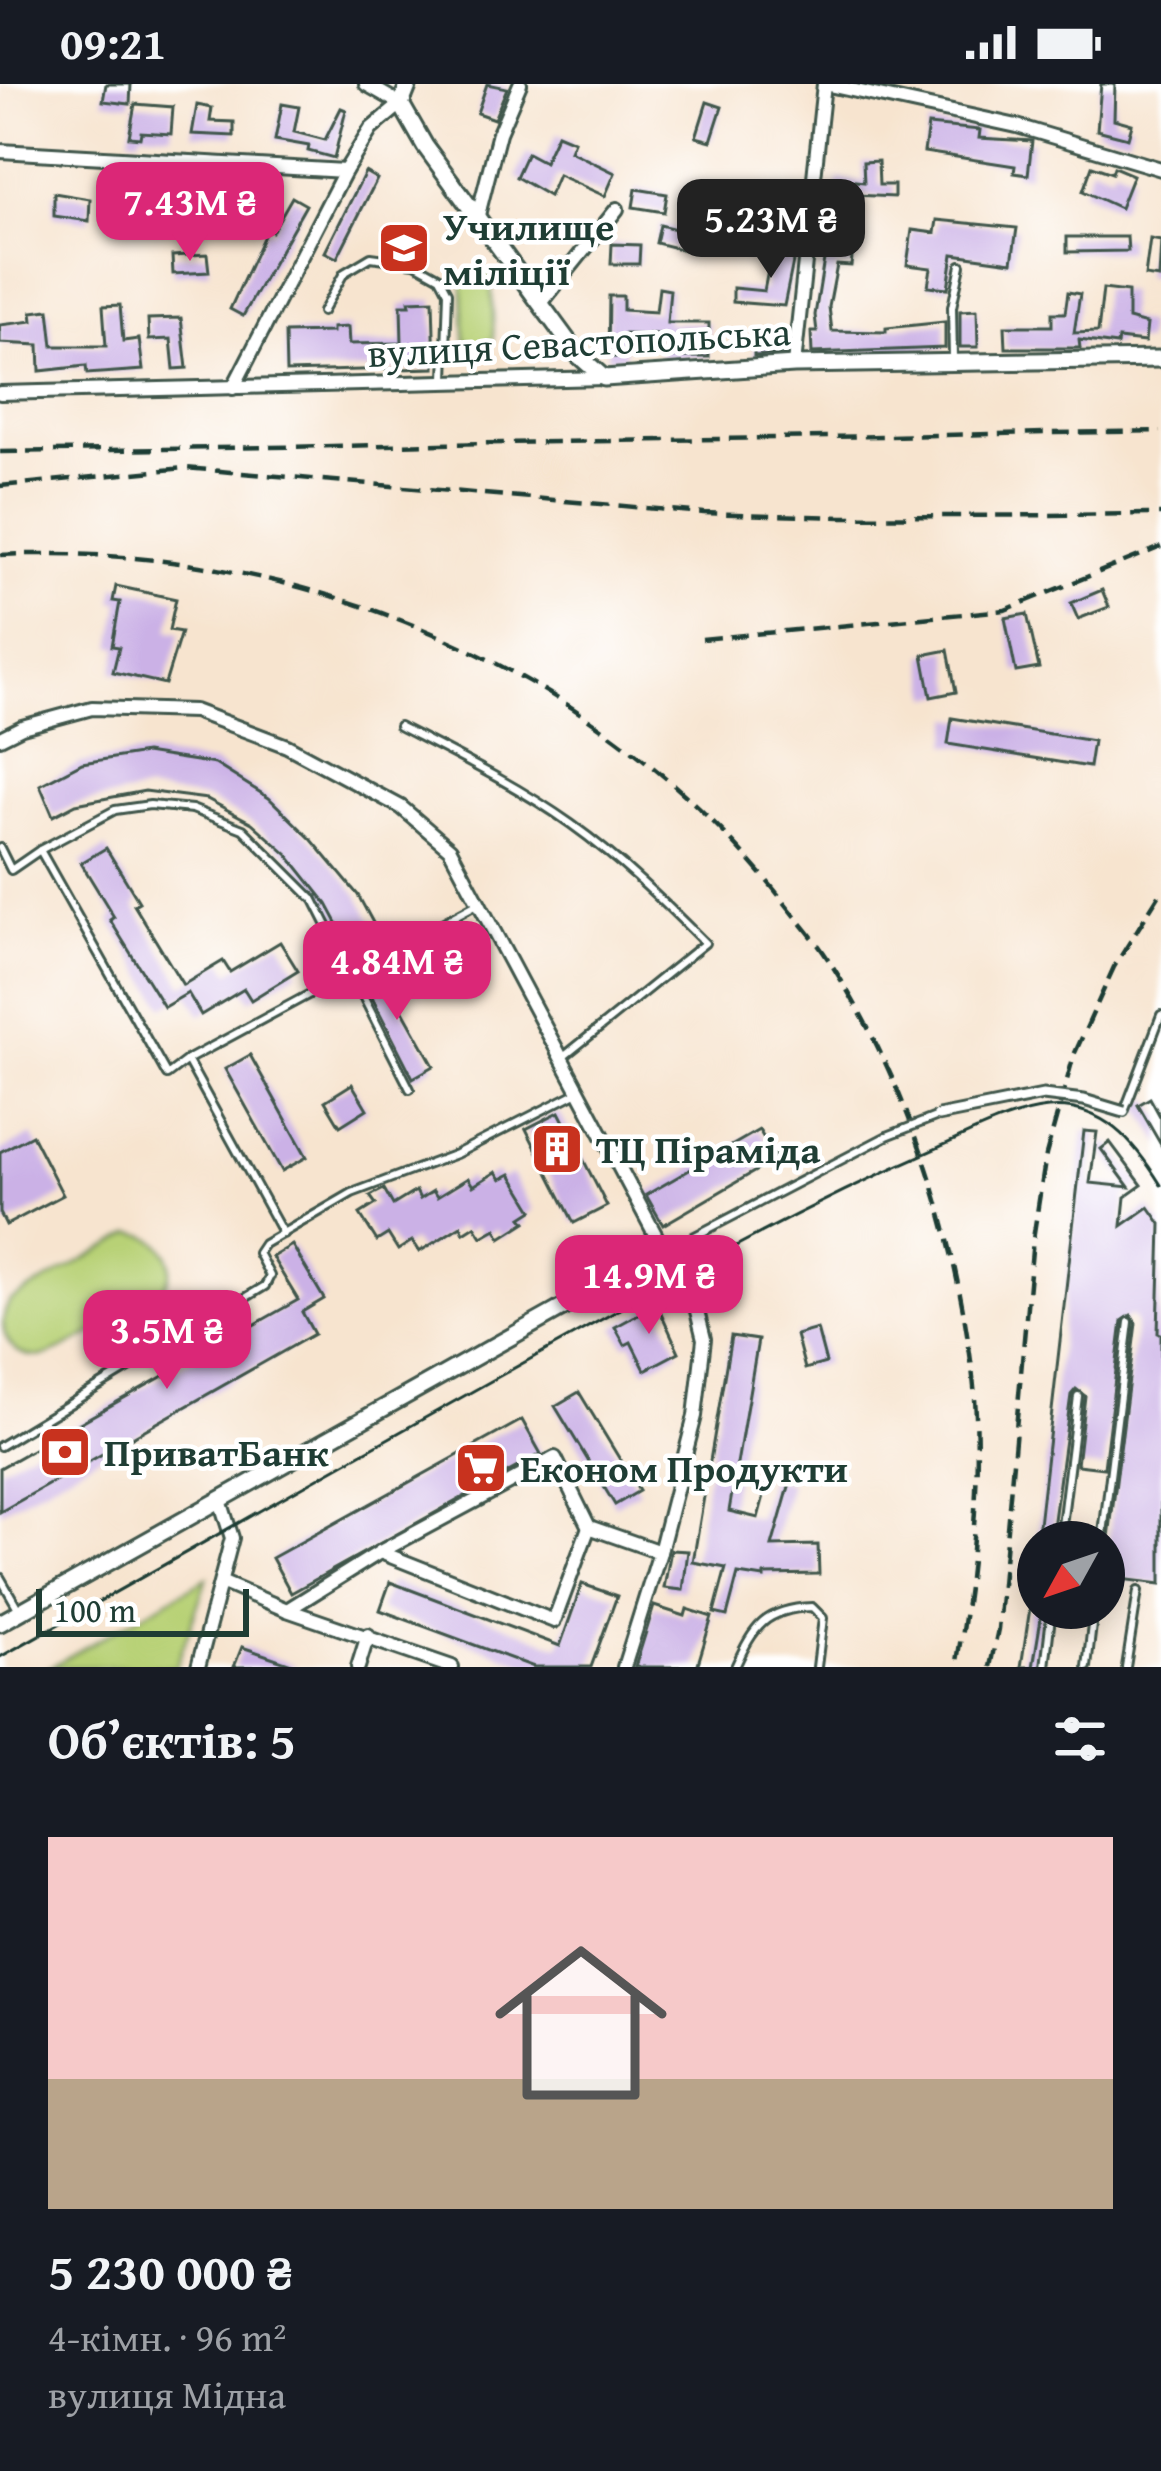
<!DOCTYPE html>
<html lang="uk">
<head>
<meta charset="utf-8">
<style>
	body { margin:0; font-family:"Gentium Book Plus",serif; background:#242831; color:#f1f3f6; height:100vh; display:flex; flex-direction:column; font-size:45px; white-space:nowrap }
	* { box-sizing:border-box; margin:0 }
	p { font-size:39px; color:#9ea1a6 }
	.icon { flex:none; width:66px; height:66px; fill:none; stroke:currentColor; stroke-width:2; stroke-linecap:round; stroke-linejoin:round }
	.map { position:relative; height:1583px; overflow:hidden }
	.side { display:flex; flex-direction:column; background:#171b24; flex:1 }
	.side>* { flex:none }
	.needle { width:78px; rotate:230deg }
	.tools { position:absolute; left:1017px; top:1437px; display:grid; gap:24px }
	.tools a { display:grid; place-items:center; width:108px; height:108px; border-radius:50%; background:#171b24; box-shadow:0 6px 30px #0003; font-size:60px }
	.scale { position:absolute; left:36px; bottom:30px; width:213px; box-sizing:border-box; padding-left:12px; border:6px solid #1f3d34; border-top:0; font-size:33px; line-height:42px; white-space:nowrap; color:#1f3d34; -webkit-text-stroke:9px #fff; paint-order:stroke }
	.price { position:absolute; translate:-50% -102px; padding:0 27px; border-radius:24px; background:#db2777; color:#fff; font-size:39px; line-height:78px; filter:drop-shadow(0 3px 6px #0008) }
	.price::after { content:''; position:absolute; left:50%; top:72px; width:36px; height:27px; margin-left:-18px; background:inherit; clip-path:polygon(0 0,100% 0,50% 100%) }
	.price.on { background:#222; color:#fff }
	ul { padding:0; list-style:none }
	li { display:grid; align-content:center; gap:24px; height:636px; padding:0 48px }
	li+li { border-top:3px solid #363941 }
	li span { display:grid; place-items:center; height:372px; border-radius:0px; color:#555 }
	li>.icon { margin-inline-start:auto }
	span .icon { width:216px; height:216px; fill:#fffc; stroke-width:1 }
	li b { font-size:51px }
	h2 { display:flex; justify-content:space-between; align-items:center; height:144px; padding:0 48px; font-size:51px }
	.status { display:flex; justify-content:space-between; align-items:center; height:84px; padding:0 60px; background:#171b24; direction:ltr }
	.status svg { height:33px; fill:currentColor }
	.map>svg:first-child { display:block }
</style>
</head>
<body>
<div class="status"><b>09:21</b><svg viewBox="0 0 49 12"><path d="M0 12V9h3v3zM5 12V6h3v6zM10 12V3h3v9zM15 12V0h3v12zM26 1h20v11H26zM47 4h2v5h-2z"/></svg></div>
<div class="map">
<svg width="1161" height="1583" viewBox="0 0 1161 1583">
	<rect width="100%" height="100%" fill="#fff"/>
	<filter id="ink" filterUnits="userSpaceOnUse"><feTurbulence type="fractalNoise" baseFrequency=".00833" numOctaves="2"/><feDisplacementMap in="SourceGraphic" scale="24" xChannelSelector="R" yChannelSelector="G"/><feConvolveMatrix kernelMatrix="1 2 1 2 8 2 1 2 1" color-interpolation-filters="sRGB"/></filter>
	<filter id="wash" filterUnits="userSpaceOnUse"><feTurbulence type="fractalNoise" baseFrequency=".004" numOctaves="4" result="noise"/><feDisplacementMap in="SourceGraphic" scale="48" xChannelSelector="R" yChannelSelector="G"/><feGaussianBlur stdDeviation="2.7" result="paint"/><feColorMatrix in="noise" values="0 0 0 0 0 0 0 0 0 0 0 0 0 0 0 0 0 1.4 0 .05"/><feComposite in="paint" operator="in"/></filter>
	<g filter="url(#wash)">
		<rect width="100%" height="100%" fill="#f7e4cf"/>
		<!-- green -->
		<g fill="#b8d176" stroke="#6c8755" stroke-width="3">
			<path d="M491 190 494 255 479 260 465 256 462 191Z"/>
			<path d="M132 1149C162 1150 184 1182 160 1207 148 1220 61 1268 45 1272 32 1274 19 1271 11 1261 0 1247 2 1231 10 1217Z"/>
			<path d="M207 1494 176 1583H50Z"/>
		</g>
		<g id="blocks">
			<!-- building -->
			<g fill="#cbb1e6">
				<path d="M106 0H131L130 20 103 17Z"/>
				<path d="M487 0 507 4 494 35 477 29Z"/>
				<path d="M1101 0H1115L1114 35 1132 40 1128 54 1097 46Z"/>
				<path d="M707 18 722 23 711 57 696 53Z"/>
				<path d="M135 20 173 23 171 50 141 48 140 54 129 53Z"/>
				<path d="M282 20 299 23 294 48 325 56 341 24 346 26 334 74 308 67 309 62 275 56Z"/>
				<path d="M197 21 212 24 210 37 234 38V52L192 50Z"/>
				<path d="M928 41 980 46 979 54 1032 57 1028 91 1014 89 1015 82 924 68Z"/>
				<path d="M557 50 574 57 570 67 615 89 605 112 558 91 549 112 516 93 527 69 544 78Z"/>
				<path d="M878 77 879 101H894V113L836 110 838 95 864 98 863 78Z"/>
				<path d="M1092 82 1112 89 1114 83 1133 91 1120 124 1083 107Z"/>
				<path d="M365 88 377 95 337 174 325 168Z"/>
				<path d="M158 90 159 122H142V91Z"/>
				<path d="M636 105 667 110 664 128 633 123Z"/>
				<path d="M54 109 90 115 89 137 54 132Z"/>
				<path d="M292 113 306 121 243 232 230 225 267 145 272 148Z"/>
				<path d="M711 124 736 128 734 146 709 142Z"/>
				<path d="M937 136 1017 144 1012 178 953 170 948 204 928 202 931 184 907 181 912 146 935 149Z"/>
				<path d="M660 141 688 148 684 166 656 159Z"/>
				<path d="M1067 153H1127L1128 167 1067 168Z"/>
				<path d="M1150 155 1161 157 1159 194 1145 192Z"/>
				<path d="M612 160 640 161 639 180H611Z"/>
				<path d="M767 163 795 168 784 222 733 218V204L764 207 769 181 764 180Z"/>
				<path d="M826 163 853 165 851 182 837 181 829 223 832 247 886 248V244L945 238V264L812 269 811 248H817L815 231Z"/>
				<path d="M207 170 209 188 173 190 172 172Z"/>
				<path d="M659 204 670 206 667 239H709V273H659L660 251 625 250V273H608L609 212H623V226L656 228Z"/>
				<path d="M1103 205 1128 208V235L1147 240 1145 258 1118 255 1117 261 1079 256 1080 264H1006L1005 242H1052V229H1065L1068 208 1080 210 1074 249 1098 248Z"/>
				<path d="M433 216 435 284 286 288 285 249 332 248V244L348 243 349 260 402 259 401 221H410L409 217Z"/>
				<path d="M120 221 123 257 139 255 143 286 87 290 86 282 40 287 39 261 0 259V241L33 237 32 228 49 226 53 262H106L103 222Z"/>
				<path d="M977 226 978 263H960V227Z"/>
				<path d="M181 234 187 284 174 285 171 255 149 256 148 235Z"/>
				<path d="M784 253V270L754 272V254Z"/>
				<path d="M116 502 176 515 169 546 181 548 165 600 113 588 119 563 112 562 120 518 113 517Z"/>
				<path d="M1102 506 1109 523 1078 535 1071 519Z"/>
				<path d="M1027 530 1039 584 1016 588 1005 534Z"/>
				<path d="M948 566 956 608 931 613 923 571Z"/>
				<path d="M952 634 1093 657 1089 683 948 660Z"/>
				<path d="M145 669 215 680 269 714 312 756 358 811 385 861 357 876 327 820 288 771 252 739 207 715 145 707 76 720 53 732 40 701 82 679Z"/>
				<path d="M106 764 139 818 134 821 183 901 223 877 230 888 280 858 298 887 251 916 244 905 201 931 188 909 164 923 110 836 114 833 81 779Z"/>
				<path d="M378 882 434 982 413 994 361 892Z"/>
				<path d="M250 971 307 1073 282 1087 225 985Z"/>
				<path d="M352 1000 367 1025 340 1042 325 1017Z"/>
				<path d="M1150 1014 1161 1034V1061L1138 1021Z"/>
				<path d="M559 1028 607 1122 574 1139 526 1045Z"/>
				<path d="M759 1046 776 1075 663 1141 646 1111Z"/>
				<path d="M1084 1047 1097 1048 1090 1099 1129 1103 1101 1065 1110 1058 1142 1101 1125 1113 1122 1142 1149 1123 1161 1140 1158 1249 1161 1250V1500L1104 1493 1136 1239 1131 1231 1122 1237 1104 1384 1077 1381 1085 1312 1076 1305 1071 1311 1051 1458H1037Z"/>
				<path d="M32 1051 63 1111 6 1141 0 1129V1068Z"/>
				<path d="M496 1088 501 1095 511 1090 533 1126 522 1133 526 1138 501 1154 496 1145 482 1153 475 1142 464 1149 461 1142 419 1168 412 1157 398 1166 388 1150 377 1157 360 1130 376 1120 370 1112 384 1105 393 1121 416 1107 420 1115 433 1107 437 1113 468 1094 473 1102Z"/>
				<path d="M292 1161 324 1215 302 1228 314 1250 0 1428V1384L298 1216 272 1173Z"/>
				<path d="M724 1181 736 1217 714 1224 702 1188Z"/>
				<path d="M657 1220 679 1268 645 1286 631 1258 625 1261 615 1243Z"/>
				<path d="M817 1245 826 1279 805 1285 796 1251Z"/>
				<path d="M731 1252 758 1256 729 1427 758 1434 769 1393 790 1399 772 1462 818 1461 819 1490 764 1491V1494L738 1490 727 1532 714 1529 726 1484 693 1478Z"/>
				<path d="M579 1308 639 1407 615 1421 555 1322Z"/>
				<path d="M522 1336 541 1370 291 1509 272 1474Z"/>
				<path d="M671 1466 688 1467 683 1506 664 1504Z"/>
				<path d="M390 1498 560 1562 582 1500 617 1512 591 1583H534L380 1526Z"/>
				<path d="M654 1522 685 1532 687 1525 712 1533 697 1583H635Z"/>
				<path d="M1030 1524H1042L1040 1541 1033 1583H1021Z"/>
				<path d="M242 1563 295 1581 294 1583H234Z"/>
			</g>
		</g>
	</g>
	<g filter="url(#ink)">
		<use href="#blocks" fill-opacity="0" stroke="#3f564b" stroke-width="3"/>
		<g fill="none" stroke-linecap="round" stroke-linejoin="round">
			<!-- service casing -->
			<g stroke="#3f564b" stroke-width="12">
				<g id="service">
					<path d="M322 228 344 189 371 173 415 179 440 193 448 208 445 295"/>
					<path d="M953 275 952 223 961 181"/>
					<path d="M399 642C457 672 518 702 571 740 620 775 663 817 705 859L562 974"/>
					<path d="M0 764 11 786 40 766 167 991 187 976 283 1150"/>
					<path d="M40 766 115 726 150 721 192 725 243 745 314 816 410 1005"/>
					<path d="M187 976 479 819"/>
					<path d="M1124 1028 1161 931"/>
					<path d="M668 1166 887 1052"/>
					<path d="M0 1362 265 1202 270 1192 258 1169 264 1160 352 1109 456 1070 576 1009"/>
					<path d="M1060 1458 1078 1312"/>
					<path d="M1102 1458 1129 1238"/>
					<path d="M0 1493 19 1526"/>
					<path d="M735 1583C754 1542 765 1525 812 1523L823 1534 817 1583"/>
					<path d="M1045 1583 1052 1524"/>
					<path d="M1087 1583 1094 1524"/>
					<path d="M1126 1583 1138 1507"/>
				</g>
			</g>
			<!-- minor casing -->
			<g stroke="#3f564b" stroke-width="18">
				<g id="minor">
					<path d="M0 67 345 87"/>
					<path d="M478 131 499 49 520 0"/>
					<path d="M542 218 617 125"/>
					<path d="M794 281 824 0 1017 42 1161 85"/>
					<path d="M233 304 345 87 371 45 401 20 366 0"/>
					<path d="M0 309 604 294"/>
					<path d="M0 654 22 643 92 624 194 627 287 662 401 723 450 765 664 1167"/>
					<path d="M380 1468 554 1537 589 1443"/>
					<path d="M223 1499 287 1526 452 1583"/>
					<path d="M287 1526 380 1468 555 1374 589 1443 660 1468"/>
					<path d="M198 1583 232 1454 220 1416"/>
					<path d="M358 1583 368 1551"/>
					<path d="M624 1583 660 1468 695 1332 704 1255 695 1219"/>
				</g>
			</g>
			<!-- tertiary casing -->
			<g stroke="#3f564b" stroke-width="21">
				<g id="tertiary">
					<path d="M409 0 401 20 425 62 578 271 604 294 794 281 1161 275"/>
					<path d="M0 1539 664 1167"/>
				</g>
			</g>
			<!-- service -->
			<use href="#service" stroke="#fff" stroke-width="6"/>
			<!-- minor -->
			<use href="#minor" stroke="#fff" stroke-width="12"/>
			<!-- tertiary -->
			<use href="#tertiary" stroke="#fff" stroke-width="15"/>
			<!-- tram -->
			<path stroke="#1f3d34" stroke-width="3" d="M0 1573C236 1441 471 1306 708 1177 783 1136 859 1098 937 1064 971 1049 1010 1028 1048 1024 1103 1019 1135 1059 1161 1101"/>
			<!-- rail -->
			<g stroke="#1f3d34" stroke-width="4.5" stroke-dasharray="18 9" stroke-linecap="butt">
				<path d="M0 368 1161 347"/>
				<path d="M0 402 185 384 704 429 842 433 1161 430"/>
				<path d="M0 471C298 457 599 580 784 818 799 837 815 855 828 875 908 999 956 1147 973 1293 983 1384 972 1493 956 1583"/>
				<path d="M702 555 1005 526 1161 463"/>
				<path d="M990 1583 998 1545 1033 1155 1046 1071 1074 971 1114 883 1161 808"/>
			</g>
			<!-- service-bridge casing -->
			<g stroke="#3f564b" stroke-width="12" stroke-linecap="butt">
				<path id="service-bridge" d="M887 1052 938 1032"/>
			</g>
			<!-- pedestrian-bridge casing -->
			<g stroke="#3f564b" stroke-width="15" stroke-linecap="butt">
				<path id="pedestrian-bridge" d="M938 1032 1043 1011 1084 1016 1124 1028"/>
			</g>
			<!-- service-bridge -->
			<use href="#service-bridge" stroke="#fff" stroke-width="6"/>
			<!-- pedestrian-bridge -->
			<use href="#pedestrian-bridge" stroke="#fff" stroke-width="9"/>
		</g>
	</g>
	<!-- icons -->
	<defs>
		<g id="university-square" transform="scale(2.7)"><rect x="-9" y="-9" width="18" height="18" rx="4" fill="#c8321e" stroke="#fff"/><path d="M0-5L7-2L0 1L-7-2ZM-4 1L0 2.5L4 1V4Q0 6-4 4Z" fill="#fff"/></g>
		<g id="building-square" transform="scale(2.7)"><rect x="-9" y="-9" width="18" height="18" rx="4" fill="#c8321e" stroke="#fff"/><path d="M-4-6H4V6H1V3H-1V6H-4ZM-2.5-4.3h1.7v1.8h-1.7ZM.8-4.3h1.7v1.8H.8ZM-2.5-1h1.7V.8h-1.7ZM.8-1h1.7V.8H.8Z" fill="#fff"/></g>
		<g id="bank-square" transform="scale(2.7)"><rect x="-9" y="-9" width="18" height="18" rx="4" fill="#c8321e" stroke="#fff"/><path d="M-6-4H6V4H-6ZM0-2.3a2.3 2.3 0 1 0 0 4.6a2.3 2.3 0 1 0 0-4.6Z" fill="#fff"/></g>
		<g id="supermarket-square" transform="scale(2.7)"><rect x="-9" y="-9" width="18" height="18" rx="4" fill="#c8321e" stroke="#fff"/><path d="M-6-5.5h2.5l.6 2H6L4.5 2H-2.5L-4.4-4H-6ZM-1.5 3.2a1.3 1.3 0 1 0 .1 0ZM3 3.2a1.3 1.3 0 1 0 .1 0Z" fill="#fff"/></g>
	</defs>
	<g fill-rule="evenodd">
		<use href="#university-square" x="404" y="164"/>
		<use href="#building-square" x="557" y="1065"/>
		<use href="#bank-square" x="65" y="1368"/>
		<use href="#supermarket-square" x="481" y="1384"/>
	</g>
	<g text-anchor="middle" stroke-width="9" stroke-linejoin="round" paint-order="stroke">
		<!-- poi labels -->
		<g font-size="39" font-weight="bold" fill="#1f3d34" stroke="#fff" text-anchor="start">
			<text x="443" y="156">Училище<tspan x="443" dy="45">міліції</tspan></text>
			<text x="596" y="1079">ТЦ Піраміда</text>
			<text x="104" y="1382">ПриватБанк</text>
			<text x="520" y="1398">Економ Продукти</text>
		</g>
		<!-- street labels -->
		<g font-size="39" fill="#1f3d34" stroke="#fff">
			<text transform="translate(579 258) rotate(-3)" y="14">вулиця Севастопольська</text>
		</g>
	</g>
</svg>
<div class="tools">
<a><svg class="needle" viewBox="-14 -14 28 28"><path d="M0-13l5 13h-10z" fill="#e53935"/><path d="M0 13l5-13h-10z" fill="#9ea1a6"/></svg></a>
</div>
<div class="scale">100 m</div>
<b class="price" style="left:190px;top:180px">7.43M ₴</b>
<b class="price on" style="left:771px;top:197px">5.23M ₴</b>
<b class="price" style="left:397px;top:939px">4.84M ₴</b>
<b class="price" style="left:649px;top:1253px">14.9M ₴</b>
<b class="price" style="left:167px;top:1308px">3.5M ₴</b>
</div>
<section class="side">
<h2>Об’єктів: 5<svg class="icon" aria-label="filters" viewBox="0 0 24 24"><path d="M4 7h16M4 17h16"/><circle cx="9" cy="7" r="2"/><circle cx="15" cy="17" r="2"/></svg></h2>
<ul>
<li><span style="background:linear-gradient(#f6c9c9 65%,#b9a48a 0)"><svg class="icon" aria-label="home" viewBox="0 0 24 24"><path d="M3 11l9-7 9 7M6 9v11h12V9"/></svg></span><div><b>5 230 000 ₴</b><p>4-кімн. · 96 m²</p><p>вулиця Мідна</p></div></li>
</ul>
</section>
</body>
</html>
